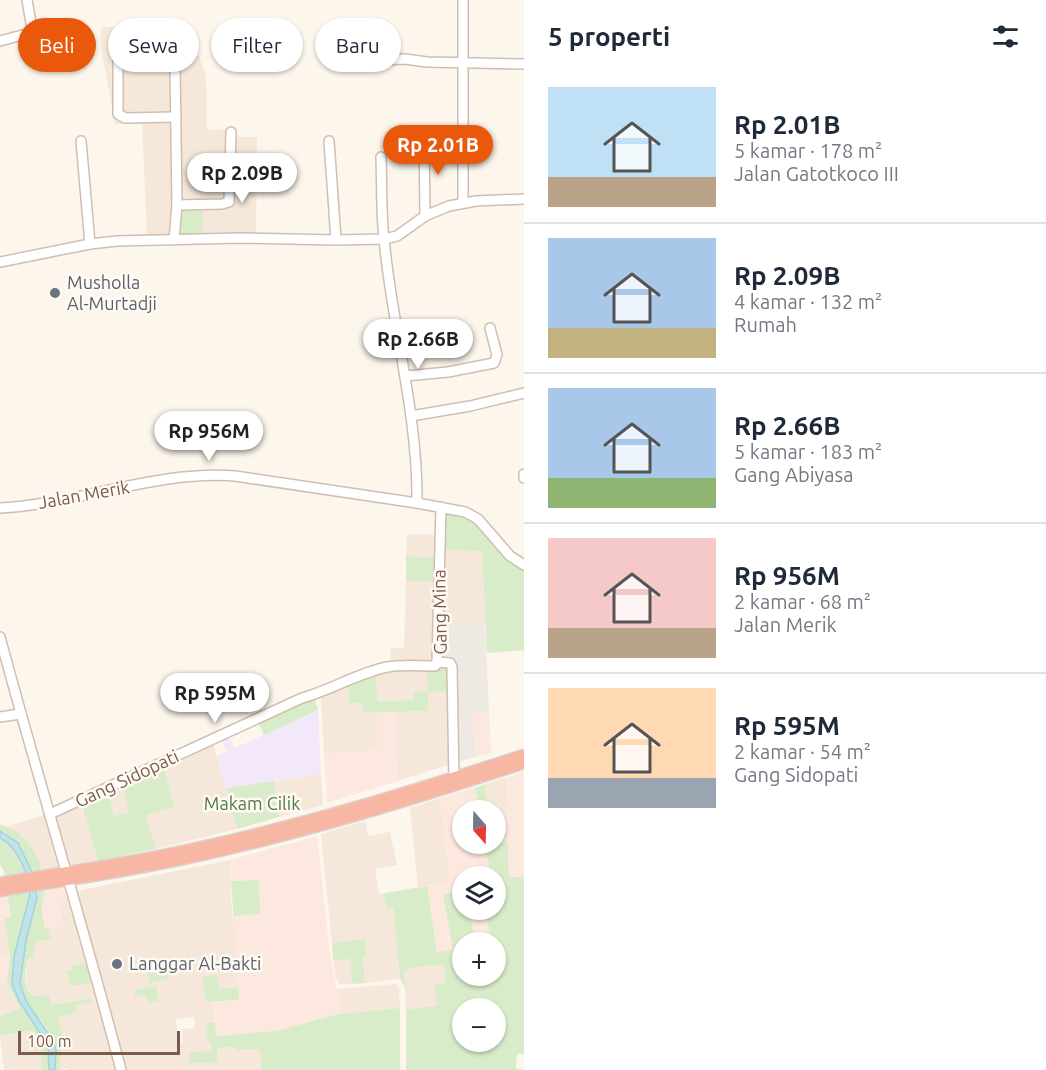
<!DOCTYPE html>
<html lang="id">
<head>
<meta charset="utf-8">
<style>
	body { margin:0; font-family:Ubuntu,sans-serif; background:#f6f6f7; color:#1f2937; height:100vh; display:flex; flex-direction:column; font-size:22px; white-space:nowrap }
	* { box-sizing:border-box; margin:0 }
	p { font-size:20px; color:#747a83 }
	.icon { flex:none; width:33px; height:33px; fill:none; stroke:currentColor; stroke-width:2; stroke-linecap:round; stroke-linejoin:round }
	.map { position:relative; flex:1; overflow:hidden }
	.sheet { display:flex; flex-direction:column; background:#fff; width:522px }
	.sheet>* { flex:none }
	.banner { position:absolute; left:18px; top:18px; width:416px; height:54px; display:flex; gap:12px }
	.needle { width:39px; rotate:160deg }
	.controls { position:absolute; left:452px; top:800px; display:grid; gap:12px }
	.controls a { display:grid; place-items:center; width:54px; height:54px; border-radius:50%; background:#fff; box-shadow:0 2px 4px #0004; font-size:30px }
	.scale { position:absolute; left:18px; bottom:15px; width:162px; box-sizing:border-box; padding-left:6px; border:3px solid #7a5c4d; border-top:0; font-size:16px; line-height:21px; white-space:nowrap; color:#7a5c4d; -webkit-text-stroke:4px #fffaf3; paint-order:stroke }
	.price { position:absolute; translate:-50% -51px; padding:0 14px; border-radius:21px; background:#fff; color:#222; font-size:20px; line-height:39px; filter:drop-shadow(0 2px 3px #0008) }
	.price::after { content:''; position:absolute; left:50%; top:36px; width:18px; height:14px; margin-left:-9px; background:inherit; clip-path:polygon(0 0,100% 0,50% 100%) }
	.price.current { background:#ea580c; color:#fff }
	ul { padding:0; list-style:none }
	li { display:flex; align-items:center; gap:18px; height:150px; padding:0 24px }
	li+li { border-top:2px solid #e0e1e3 }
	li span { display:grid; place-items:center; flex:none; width:168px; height:120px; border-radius:0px; color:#555 }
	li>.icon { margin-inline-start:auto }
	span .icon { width:72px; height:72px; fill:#fffc; stroke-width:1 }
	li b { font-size:26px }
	h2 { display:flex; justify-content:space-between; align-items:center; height:72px; padding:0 24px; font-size:26px }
	.tag { padding:0 21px; border-radius:27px; background:#fff; box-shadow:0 2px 4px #0004; font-size:21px; line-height:54px }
	.tag.current { background:#ea580c; color:#fff }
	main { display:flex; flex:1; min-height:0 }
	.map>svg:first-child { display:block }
</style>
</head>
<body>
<main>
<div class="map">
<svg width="524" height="1070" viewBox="0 0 524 1070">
	<rect width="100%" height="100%" fill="#fdf6ec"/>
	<!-- residential -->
	<g fill="#f5e8da" fill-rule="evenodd">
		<path d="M101 27 172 28 173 57 199 56 206 76 207 130 236 129V137H257L256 235H147L142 124H115L101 48Z"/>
		<path d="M407 534 437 535V558L406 556Z"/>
		<path d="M444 550 483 551 485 623 442 625Z"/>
		<path d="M406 581H436L435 663H390L391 648H404Z"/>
		<path d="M427 668 451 691 452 764 397 781 395 712 428 711 415 700 376 701V674L382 671Z"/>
		<path d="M348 686 349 704 363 703V713H377V750L324 754 321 698Z"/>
		<path d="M213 742 237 829 156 849 146 815 174 807 163 765Z"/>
		<path d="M321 774 323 805 279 817 274 781Z"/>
		<path d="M506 778 508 843 501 844 495 810 493 805 489 806 484 784Z"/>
		<path d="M122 783 129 813 114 816 108 790Z"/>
		<path d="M440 798 450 882 418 887 410 808Z"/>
		<path d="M81 802 98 861 69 866 53 815Z"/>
		<path d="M47 814 63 867 43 870 24 837 8 826Z"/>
		<path d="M365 821 368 836 390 832 397 865 375 869 379 894 384 893 386 907 393 906 400 979 365 983 363 956H367L365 940 332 943 321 834Z"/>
		<path d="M230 860 232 916 238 987 219 989 206 1002H214L215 1023 206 1024 208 1042 211 1041 212 1051 217 1062V1048L236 1047 237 1050 260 1049 261 1070H125L77 891ZM194 1017 195 1028 182 1029 183 1043H178L176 1019Z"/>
		<path d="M71 898 88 962 72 966 70 986 93 983 116 1070H68L67 1068 60 1070 62 1033 56 1018 77 1012 75 1006 91 1000 90 998 51 1005 33 996 25 983 28 958H33L35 942 51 939 49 928 63 926 59 900Z"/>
		<path d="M5 919 10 954 0 956V920Z"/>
		<path d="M350 958 352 984H339L336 978 333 960Z"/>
		<path d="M444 965 447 1005 406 1009 404 971 415 967Z"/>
		<path d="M7 982 20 1008 0 1016V984Z"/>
		<path d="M396 984 399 987 400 1008 341 1014 336 989Z"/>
		<path d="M33 1030 39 1042 42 1070H4L0 1036Z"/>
	</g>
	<!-- commercial -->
	<g fill="#fde8e0">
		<path d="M395 712 397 781 327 803 324 754 377 750V713Z"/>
		<path d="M489 712 491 753 475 757 473 713Z"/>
		<path d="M524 772V877H509L506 778Z"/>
		<path d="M475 788 479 810H462V843H485L490 876H462V891L443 894 453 950 437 952 427 886 450 882 440 798Z"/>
		<path d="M317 836 329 946 341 1014 275 1031 216 1036 214 1002 239 1000 232 916 259 880 231 881 230 860Z"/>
		<path d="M57 888 64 889 71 898 59 900 63 926 45 929 42 909 46 889Z"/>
		<path d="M8 895 12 918 0 920V896Z"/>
		<path d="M469 909H485L491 942H475Z"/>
		<path d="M10 954 7 982 0 984V956Z"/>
	</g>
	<!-- industrial -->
	<path fill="#efe9e4" d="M485 623 489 712 473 713 475 757 457 762 454 660 441 659 442 625Z"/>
	<!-- education -->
	<path fill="#f3e8fa" d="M318 710 321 774 226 788 217 756 227 751 221 739 228 736 235 748Z"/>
	<!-- green -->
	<g fill="#d8ecc9" fill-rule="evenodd">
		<path d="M180 210 202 211V235H180Z"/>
		<path d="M445 510C453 512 466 514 472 518 492 532 501 560 524 569V656L523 650 487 653 482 551 444 550Z"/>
		<path d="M406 556 437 558 436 581H406Z"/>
		<path d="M450 667 451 691 428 692V711L363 713 362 703 349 704 348 686 376 674 377 701 414 700V692L428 691 427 668Z"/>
		<path d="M314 698 318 710 264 735 258 722Z"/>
		<path d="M163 765 174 807 146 815 156 849 98 861 81 802 108 790 114 816 129 813 122 783Z"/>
		<path d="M274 781 279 817 237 829 226 788Z"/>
		<path d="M484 784 489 806 493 805 494 810H479L475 788Z"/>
		<path d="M495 816 501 843H508L509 877H524V1054H517L516 1068 524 1070H406V1009L437 1006 435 984 445 983 444 965 415 967 404 971 405 987 400 979 393 907H386L384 893 427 886 437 952 453 950 443 894 462 891V909H469L475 942H462V975H495V942H491L485 909H495V876H490L485 843H495ZM462 1008H495V1041H462Z"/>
		<path d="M0 825C27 829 43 861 45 886 46 894 42 902 42 910 42 916 44 923 45 929L49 928 51 939 35 942 33 958H28C25 972 21 984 33 996L49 995 51 1005 91 998 92 1001 76 1006 77 1012 57 1018 62 1033 60 1070H55C55 1064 56 1057 56 1051 53 1026 27 1011 21 987 18 978 20 968 22 960 29 924 46 886 22 853 15 843 11 836 0 831Z"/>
		<path d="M0 838C10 842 16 852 21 862 44 909 12 932 12 978 12 995 42 1028 48 1047 51 1054 49 1063 49 1070H42L39 1042 33 1030 0 1036V1016L20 1008 7 982 10 957 5 919 11 917 4 871 0 864Z"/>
		<path d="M259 880 260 914 234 916 239 1000 206 1002 202 977 217 975 219 989 238 987 231 881Z"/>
		<path d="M365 939 367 956 363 957 365 983 352 984 350 959 333 960 332 943Z"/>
		<path d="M88 962 93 983 70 986 67 971 72 969 71 966Z"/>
		<path d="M166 966 168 979 150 983 148 970Z"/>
		<path d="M156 986 159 1001 148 1003 145 994 135 997 134 990Z"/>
		<path d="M400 1008V1070H261L260 1049 237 1050 236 1047 217 1048V1062L190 1063 189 1052 211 1051V1042H207L206 1023H215L217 1036 275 1031 340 1014Z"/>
	</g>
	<!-- water -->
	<path fill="#bfe3e8" stroke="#a5d3da" stroke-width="1.5" d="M0 831 18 843 34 876 37 898 26 941 20 983 26 1001 53 1040 56 1050 55 1070H49L48 1046 19 1001 12 984 14 956 30 894C29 875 18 847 0 838Z"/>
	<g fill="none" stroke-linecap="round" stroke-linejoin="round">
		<!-- street casing -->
		<g stroke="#d1beb0" stroke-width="12">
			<g id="street">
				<path d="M463 0V202"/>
				<path d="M0 41 26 34 32 29 27 0"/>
				<path d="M159 48 125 50 118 53V114L125 118 176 117"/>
				<path d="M333 62 405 59 427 62 524 64"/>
				<path d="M424 138 425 216"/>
				<path d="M81 141 90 244"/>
				<path d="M329 141 336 240"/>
				<path d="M381 157C382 184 381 212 384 239 392 327 418 413 417 503"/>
				<path d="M177 205 222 204 229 202 231 132"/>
				<path d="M174 240 177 205 175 66"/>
				<path d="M0 262 90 244 117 241 240 238 336 240 384 239 397 236 425 216 449 206 476 201 524 199"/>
				<path d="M405 376 448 372 494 363 497 355 490 328"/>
				<path d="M411 416 470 406 524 393"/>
				<path d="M524 474V478"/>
				<path d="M441 507 437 662 450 663 452 667 454 781"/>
				<path d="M0 508C79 504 156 470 235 476L417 503 465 512 478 519 510 556 524 565"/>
				<path d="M0 637C39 782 83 925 121 1070"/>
				<path d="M0 717 20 714"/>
				<path d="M50 814 302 698C331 690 358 673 387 667 403 664 420 666 435 666L437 662"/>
			</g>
		</g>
		<!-- highway casing -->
		<g stroke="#dad1cd" stroke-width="21">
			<path id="highway" d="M0 887C66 876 132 867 197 852 307 828 417 794 524 759"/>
		</g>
		<!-- street -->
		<use href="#street" stroke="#fff" stroke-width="9"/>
		<!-- highway -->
		<use href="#highway" stroke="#f7b7a3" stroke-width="18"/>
	</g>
	<!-- markers -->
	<g fill="#6b7280" stroke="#fffaf3" stroke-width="2">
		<circle cx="55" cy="293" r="6"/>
		<circle cx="117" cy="964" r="6"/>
	</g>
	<g text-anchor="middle" stroke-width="5" stroke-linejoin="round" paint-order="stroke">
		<!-- worship labels -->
		<g font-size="18" fill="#5b616d" stroke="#fffaf3" text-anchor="start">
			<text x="67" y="289">Musholla<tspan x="67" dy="21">Al-Murtadji</tspan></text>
			<text x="129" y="970">Langgar Al-Bakti</text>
		</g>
		<!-- street labels -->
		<g font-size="18" fill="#7a5c4d" stroke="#fffaf3">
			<text transform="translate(84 495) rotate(-10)" y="6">Jalan Merik</text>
			<text transform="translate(440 612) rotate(-91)" y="6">Gang Mina</text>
			<text transform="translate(127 779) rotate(-25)" y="6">Gang Sidopati</text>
		</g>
		<!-- park labels -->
		<g font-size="18" fill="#537a41" stroke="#fffaf3">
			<text x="252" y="810">Makam Cilik</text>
		</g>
	</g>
</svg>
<div class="controls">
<a><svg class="needle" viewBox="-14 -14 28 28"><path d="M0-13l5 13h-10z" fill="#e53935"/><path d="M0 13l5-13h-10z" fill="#747a83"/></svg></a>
<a><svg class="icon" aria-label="layers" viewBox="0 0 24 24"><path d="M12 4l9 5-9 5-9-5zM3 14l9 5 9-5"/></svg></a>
<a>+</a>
<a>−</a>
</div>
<div class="scale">100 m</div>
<b class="price current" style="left:438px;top:176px">Rp 2.01B</b>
<b class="price" style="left:242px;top:204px">Rp 2.09B</b>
<b class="price" style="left:418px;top:370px">Rp 2.66B</b>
<b class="price" style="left:209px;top:462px">Rp 956M</b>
<b class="price" style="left:215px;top:724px">Rp 595M</b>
<div class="banner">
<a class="tag current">Beli</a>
<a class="tag">Sewa</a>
<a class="tag">Filter</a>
<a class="tag">Baru</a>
</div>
</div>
<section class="sheet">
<h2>5 properti<svg class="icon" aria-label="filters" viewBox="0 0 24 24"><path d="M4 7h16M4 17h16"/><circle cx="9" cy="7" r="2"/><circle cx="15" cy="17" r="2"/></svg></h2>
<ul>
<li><span style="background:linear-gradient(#bfe0f5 75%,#b9a48a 0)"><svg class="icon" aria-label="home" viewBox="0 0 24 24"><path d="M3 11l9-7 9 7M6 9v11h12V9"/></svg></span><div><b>Rp 2.01B</b><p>5 kamar · 178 m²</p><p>Jalan Gatotkoco III</p></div></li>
<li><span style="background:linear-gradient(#a9c7e8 75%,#c2b280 0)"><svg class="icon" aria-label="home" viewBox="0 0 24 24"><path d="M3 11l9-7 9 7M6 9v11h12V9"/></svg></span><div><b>Rp 2.09B</b><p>4 kamar · 132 m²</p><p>Rumah</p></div></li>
<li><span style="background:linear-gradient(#a9c7e8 75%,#8fb573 0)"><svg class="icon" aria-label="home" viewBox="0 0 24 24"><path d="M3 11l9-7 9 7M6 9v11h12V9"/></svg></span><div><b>Rp 2.66B</b><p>5 kamar · 183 m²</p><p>Gang Abiyasa</p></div></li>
<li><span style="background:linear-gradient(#f6c9c9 75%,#b9a48a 0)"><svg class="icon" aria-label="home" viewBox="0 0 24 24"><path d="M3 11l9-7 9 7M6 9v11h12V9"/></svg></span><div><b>Rp 956M</b><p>2 kamar · 68 m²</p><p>Jalan Merik</p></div></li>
<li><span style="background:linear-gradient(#ffd9b3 75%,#9aa5b1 0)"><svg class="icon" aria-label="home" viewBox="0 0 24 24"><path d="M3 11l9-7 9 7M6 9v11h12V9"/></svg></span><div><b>Rp 595M</b><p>2 kamar · 54 m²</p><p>Gang Sidopati</p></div></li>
</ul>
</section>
</main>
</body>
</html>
